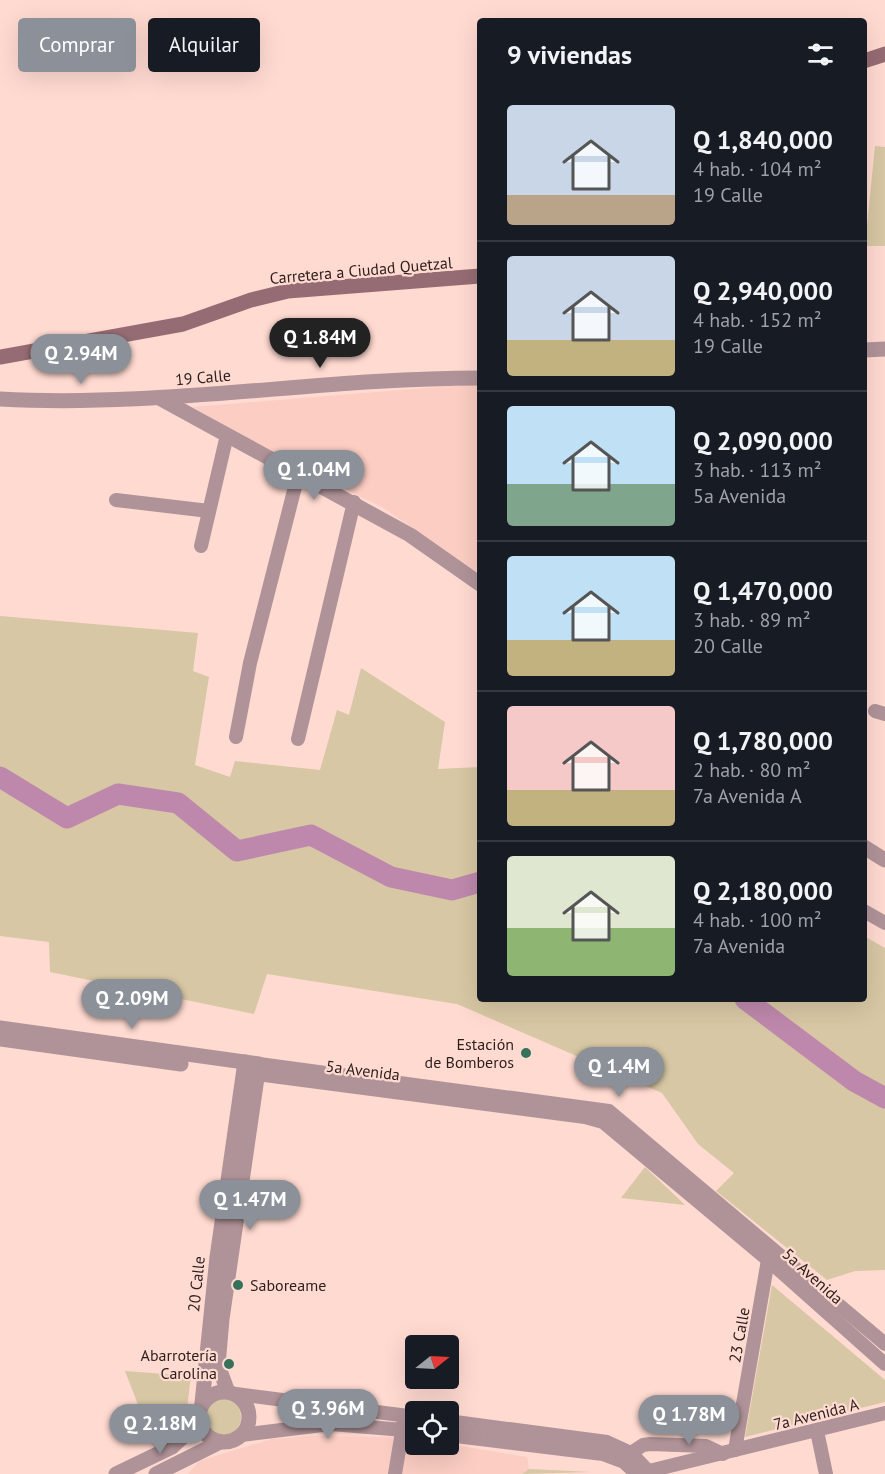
<!DOCTYPE html>
<html lang="es">
<head>
<meta charset="utf-8">
<style>
	body { margin:0; font-family:"PT Sans",sans-serif; background:#20242c; color:#f1f3f6; height:100vh; display:flex; flex-direction:column; font-size:22px; white-space:nowrap }
	* { box-sizing:border-box; margin:0 }
	p { font-size:20px; color:#9ea1a6 }
	.icon { flex:none; width:33px; height:33px; fill:none; stroke:currentColor; stroke-width:2; stroke-linecap:round; stroke-linejoin:round }
	.map { position:relative; flex:1; overflow:hidden }
	.sheet { position:absolute; left:477px; top:18px; width:390px; height:984px; display:flex; flex-direction:column; background:#171b24; border-radius:6px; box-shadow:0 6px 24px #0002 }
	.sheet>* { flex:none }
	.banner { position:absolute; left:18px; top:18px; width:369px; height:54px; display:flex; gap:12px }
	.needle { width:39px; rotate:72deg }
	.buttons { position:absolute; left:405px; top:1335px; display:grid; gap:12px }
	.buttons a { display:grid; place-items:center; width:54px; height:54px; border-radius:6px; background:#171b24; box-shadow:0 6px 24px #0002; font-size:30px }
	.price { position:absolute; translate:-50% -51px; padding:0 14px; border-radius:21px; background:#8c9099; color:#fff; font-size:20px; line-height:39px; filter:drop-shadow(0 2px 3px #0008) }
	.price::after { content:''; position:absolute; left:50%; top:36px; width:18px; height:14px; margin-left:-9px; background:inherit; clip-path:polygon(0 0,100% 0,50% 100%) }
	.price.on { background:#222; color:#fff }
	ul { padding:0; list-style:none }
	li { display:flex; align-items:center; gap:18px; height:150px; padding:0 30px }
	li+li { border-top:2px solid #363941 }
	li span { display:grid; place-items:center; flex:none; width:168px; height:120px; border-radius:6px; color:#555 }
	li>.icon { margin-inline-start:auto }
	span .icon { width:72px; height:72px; fill:#fffc; stroke-width:1 }
	li b { font-size:26px }
	h2 { display:flex; justify-content:space-between; align-items:center; height:72px; padding:0 30px; font-size:26px }
	.chip { padding:0 21px; border-radius:6px; background:#171b24; box-shadow:0 6px 24px #0002; font-size:21px; line-height:54px }
	.chip.on { background:#8c9099; color:#fff }
	.map>svg:first-child { display:block }
</style>
</head>
<body>
<div class="map">
<svg width="885" height="1474" viewBox="0 0 885 1474">
	<rect width="100%" height="100%" fill="#ffdad1"/>
	<!-- built -->
	<g fill="#fbcdc3">
		<path d="M462 385H480V574L382 507 281 458 193 407Z"/>
		<path d="M310 1436 408 1437 415 1439 416 1444H449L527 1457 529 1469 522 1474H188L199 1461 272 1439Z"/>
	</g>
	<!-- green -->
	<g fill="#d7c7a4">
		<path d="M875 146 885 147V246H865Z"/>
		<path d="M0 616 198 633 193 671 209 677 195 765 230 777 235 761 320 770 337 710 349 715 361 668 445 722 438 769 480 767V999H864V936L885 948V1270L855 1271 827 1280 716 1191 734 1173 698 1144 662 1093 457 1004 267 974 254 1014 50 972 49 942 0 936Z"/>
		<path d="M645 1167 685 1205 621 1198Z"/>
		<path d="M772 1285 885 1380V1402L745 1437Z"/>
		<path d="M125 1371 191 1376C186 1412 190 1429 154 1446Z"/>
		<circle cx="223" cy="1417" r="18"/>
		<path d="M529 1469 592 1472 522 1474Z"/>
	</g>
	<g fill="none" stroke-linecap="round" stroke-linejoin="round">
		<!-- river -->
		<g stroke="#be88ac" stroke-width="21">
			<path d="M0 777 67 818 118 794 178 803 237 851 311 835 391 877 452 890 480 882"/>
			<path d="M745 999 854 1081 885 1098"/>
		</g>
		<!-- minor -->
		<g stroke="#b09398" stroke-width="14">
			<path d="M116 500 209 511"/>
			<path d="M201 546 227 435"/>
			<path d="M875 711 885 714"/>
			<path d="M236 737 250 663 298 475"/>
			<path d="M298 739 354 502"/>
			<path d="M864 911 885 923"/>
			<path d="M259 1064 609 1111 885 1344"/>
			<path d="M257 1074 585 1117 603 1122 768 1260 885 1364"/>
			<path d="M236 1394 416 1417"/>
			<path d="M448 1421 607 1442 631 1453 651 1474"/>
			<path d="M817 1431 826 1474"/>
			<path d="M241 1435 331 1424 416 1431"/>
			<path d="M448 1435 603 1454 624 1462 637 1474"/>
			<path d="M735 1450 768 1260"/>
			<path d="M631 1453 643 1445 650 1444 706 1446 723 1454"/>
			<path d="M649 1471 885 1413"/>
			<path d="M395 1474 404 1420"/>
		</g>
		<!-- tertiary -->
		<g stroke="#b09398" stroke-width="15">
			<path d="M864 350 885 349"/>
			<path d="M0 399C161 408 319 378 480 378"/>
			<path d="M161 399 410 535 480 584"/>
			<path d="M864 847 885 860"/>
			<path d="M0 1028 259 1064 222 1319 218 1365 228 1392"/>
			<path d="M0 1039 181 1064"/>
			<circle cx="224" cy="1417" r="25"/>
			<path d="M202 1403 217 1257 245 1062"/>
			<path d="M116 1474 172 1447 199 1422"/>
			<path d="M156 1474 220 1442"/>
		</g>
		<!-- secondary -->
		<g stroke="#966c74" stroke-width="15">
			<path d="M864 61 885 54"/>
			<path d="M0 357 183 324 251 300 288 291 480 276"/>
		</g>
	</g>
	<!-- markers -->
	<g fill="#36715a" stroke="#ffdad1" stroke-width="2">
		<circle cx="526" cy="1053" r="6"/>
		<circle cx="238" cy="1285" r="6"/>
		<circle cx="229" cy="1364" r="6"/>
	</g>
	<g text-anchor="middle" stroke-width="4.5" stroke-linejoin="round" paint-order="stroke">
		<!-- street labels -->
		<g font-size="16" fill="#2c1e1c" stroke="#ffdad1">
			<text transform="translate(361 270) rotate(-5)" y="6">Carretera a Ciudad Quetzal</text>
			<text transform="translate(203 377) rotate(-5)" y="6">19 Calle</text>
			<text transform="translate(363 1070) rotate(7)" y="6">5a Avenida</text>
			<text transform="translate(813 1276) rotate(42)" y="6">5a Avenida</text>
			<text transform="translate(196 1284) rotate(-84)" y="6">20 Calle</text>
			<text transform="translate(739 1335) rotate(-80)" y="6">23 Calle</text>
			<text transform="translate(816 1414) rotate(-14)" y="6">7a Avenida A</text>
		</g>
		<!-- poi labels -->
		<g font-size="16" fill="#2c1e1c" stroke="#ffdad1" text-anchor="end">
			<text x="514" y="1050">Estación<tspan x="514" dy="18">de Bomberos</tspan></text>
			<text x="250" y="1291" text-anchor="start">Saboreame</text>
			<text x="217" y="1361">Abarrotería<tspan x="217" dy="18">Carolina</tspan></text>
		</g>
	</g>
</svg>
<div class="buttons">
<a><svg class="needle" viewBox="-14 -14 28 28"><path d="M0-13l5 13h-10z" fill="#e53935"/><path d="M0 13l5-13h-10z" fill="#9ea1a6"/></svg></a>
<a><svg class="icon" aria-label="locate" viewBox="0 0 24 24"><circle cx="12" cy="12" r="6"/><path d="M12 2v4M12 18v4M2 12h4M18 12h4"/></svg></a>
</div>
<b class="price on" style="left:320px;top:369px">Q 1.84M</b>
<b class="price" style="left:81px;top:385px">Q 2.94M</b>
<b class="price" style="left:314px;top:501px">Q 1.04M</b>
<b class="price" style="left:132px;top:1030px">Q 2.09M</b>
<b class="price" style="left:619px;top:1098px">Q 1.4M</b>
<b class="price" style="left:250px;top:1231px">Q 1.47M</b>
<b class="price" style="left:328px;top:1440px">Q 3.96M</b>
<b class="price" style="left:689px;top:1446px">Q 1.78M</b>
<b class="price" style="left:160px;top:1455px">Q 2.18M</b>
<div class="banner">
<a class="chip on">Comprar</a>
<a class="chip">Alquilar</a>
</div>
<section class="sheet">
<h2>9 viviendas<svg class="icon" aria-label="filters" viewBox="0 0 24 24"><path d="M4 7h16M4 17h16"/><circle cx="9" cy="7" r="2"/><circle cx="15" cy="17" r="2"/></svg></h2>
<ul>
<li><span style="background:linear-gradient(#c9d6e8 75%,#b9a48a 0)"><svg class="icon" aria-label="home" viewBox="0 0 24 24"><path d="M3 11l9-7 9 7M6 9v11h12V9"/></svg></span><div><b>Q 1,840,000</b><p>4 hab. · 104 m²</p><p>19 Calle</p></div></li>
<li><span style="background:linear-gradient(#c9d6e8 70%,#c2b280 0)"><svg class="icon" aria-label="home" viewBox="0 0 24 24"><path d="M3 11l9-7 9 7M6 9v11h12V9"/></svg></span><div><b>Q 2,940,000</b><p>4 hab. · 152 m²</p><p>19 Calle</p></div></li>
<li><span style="background:linear-gradient(#bfe0f5 65%,#7fa58c 0)"><svg class="icon" aria-label="home" viewBox="0 0 24 24"><path d="M3 11l9-7 9 7M6 9v11h12V9"/></svg></span><div><b>Q 2,090,000</b><p>3 hab. · 113 m²</p><p>5a Avenida</p></div></li>
<li><span style="background:linear-gradient(#bfe0f5 70%,#c2b280 0)"><svg class="icon" aria-label="home" viewBox="0 0 24 24"><path d="M3 11l9-7 9 7M6 9v11h12V9"/></svg></span><div><b>Q 1,470,000</b><p>3 hab. · 89 m²</p><p>20 Calle</p></div></li>
<li><span style="background:linear-gradient(#f6c9c9 70%,#c2b280 0)"><svg class="icon" aria-label="home" viewBox="0 0 24 24"><path d="M3 11l9-7 9 7M6 9v11h12V9"/></svg></span><div><b>Q 1,780,000</b><p>2 hab. · 80 m²</p><p>7a Avenida A</p></div></li>
<li><span style="background:linear-gradient(#dfe7d0 60%,#8fb573 0)"><svg class="icon" aria-label="home" viewBox="0 0 24 24"><path d="M3 11l9-7 9 7M6 9v11h12V9"/></svg></span><div><b>Q 2,180,000</b><p>4 hab. · 100 m²</p><p>7a Avenida</p></div></li>
</ul>
</section>
</div>
</body>
</html>
